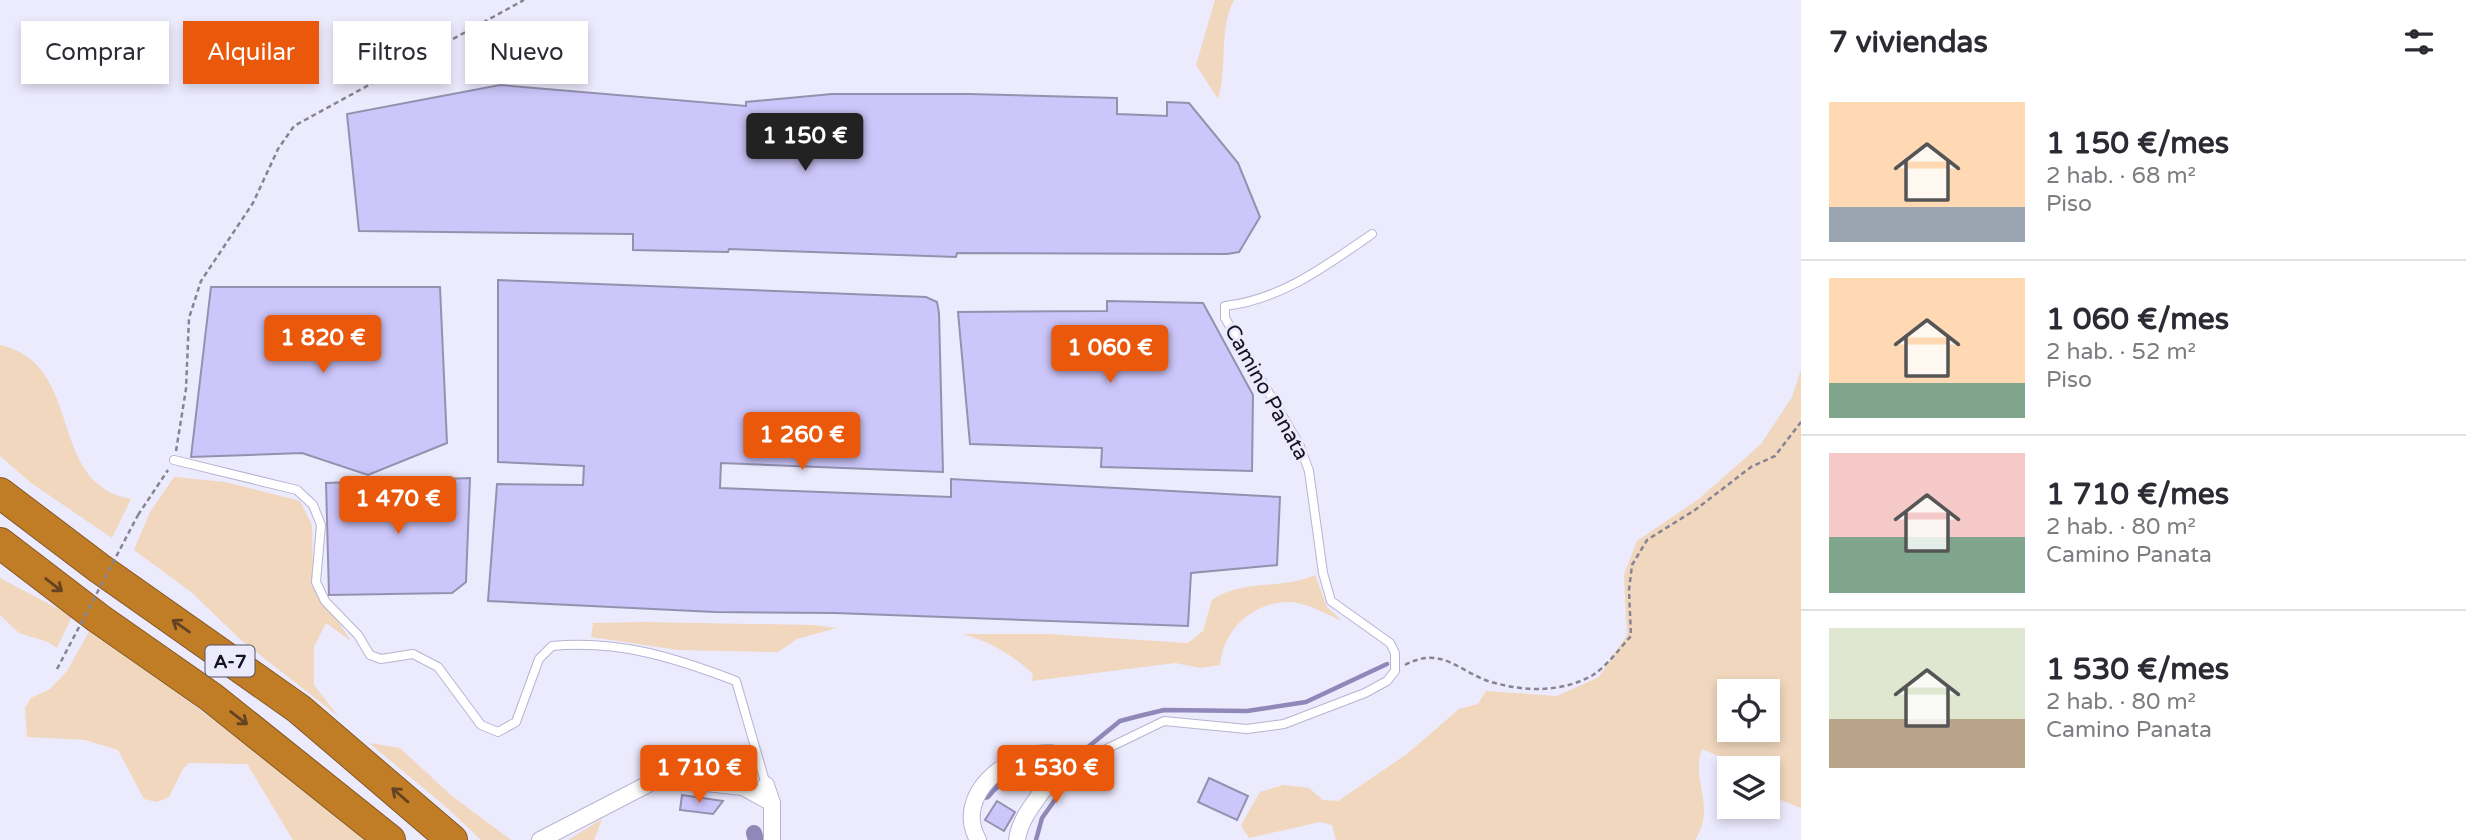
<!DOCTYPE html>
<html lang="es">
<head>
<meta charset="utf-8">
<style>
	body { margin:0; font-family:"Varela Round",sans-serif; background:#f2f2f3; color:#2b2b33; height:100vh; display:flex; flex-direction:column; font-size:26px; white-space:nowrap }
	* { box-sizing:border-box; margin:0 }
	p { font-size:23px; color:#7c7c81 }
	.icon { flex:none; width:38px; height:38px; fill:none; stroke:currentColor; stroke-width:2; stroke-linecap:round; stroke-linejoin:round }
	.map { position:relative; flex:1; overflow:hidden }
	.side { display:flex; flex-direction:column; background:#fff; width:665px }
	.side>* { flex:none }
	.banner { position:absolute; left:21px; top:21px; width:665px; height:63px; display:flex; gap:14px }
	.controls { position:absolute; left:1717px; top:679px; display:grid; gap:14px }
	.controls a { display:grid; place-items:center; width:63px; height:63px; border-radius:0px; background:#fff; box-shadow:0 4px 10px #0003; font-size:35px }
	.price { position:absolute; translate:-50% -60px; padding:0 16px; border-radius:7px; background:#ea580c; color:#fff; font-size:23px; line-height:46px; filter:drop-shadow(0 2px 4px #0008) }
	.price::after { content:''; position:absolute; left:50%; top:42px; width:21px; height:16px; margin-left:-10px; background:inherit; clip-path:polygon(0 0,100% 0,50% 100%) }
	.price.current { background:#222; color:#fff }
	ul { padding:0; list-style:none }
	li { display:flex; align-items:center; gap:21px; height:175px; padding:0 28px }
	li+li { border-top:2px solid #e1e1e2 }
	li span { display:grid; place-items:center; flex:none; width:196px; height:140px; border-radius:0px; color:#555 }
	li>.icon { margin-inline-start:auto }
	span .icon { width:84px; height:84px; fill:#fffc; stroke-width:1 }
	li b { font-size:30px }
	h2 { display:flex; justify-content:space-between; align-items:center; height:84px; padding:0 28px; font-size:30px }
	.tag { padding:0 24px; border-radius:0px; background:#fff; box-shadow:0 4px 10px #0003; font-size:24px; line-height:63px }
	.tag.current { background:#ea580c; color:#fff }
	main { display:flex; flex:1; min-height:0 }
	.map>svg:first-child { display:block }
</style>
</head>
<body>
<main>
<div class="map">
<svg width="1801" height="840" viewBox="0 0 1801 840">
	<rect width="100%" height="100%" fill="#eceafd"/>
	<!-- green -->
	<g fill="#f0d7bd" fill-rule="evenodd">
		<path d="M1215 0H1234C1218 31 1228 66 1218 99L1196 65Z"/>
		<path d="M0 345C86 364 45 484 131 499L112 538 31 483 0 456Z"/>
		<path d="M1801 370V808L1768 795V768H1734L1723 758 1702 749C1690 780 1717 807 1695 840H1336L1332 825 1320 822 1249 838 1241 825 1260 792 1284 785 1309 788 1323 800 1338 801 1407 754 1459 709 1478 704 1486 691 1557 696 1599 677 1627 635 1624 575 1637 541 1700 498 1761 444 1792 397ZM1729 691H1768V730H1729Z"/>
		<path d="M174 477 225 482 300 501 312 525 313 585 351 641 326 623 314 647V685L338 716 241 640 191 592 134 550 150 512Z"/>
		<path d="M1315 575 1327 607 1342 621C1327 614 1307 603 1290 602 1253 601 1223 630 1220 665L1201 668 1175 663 1032 681 1033 674C1012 654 990 642 963 634H1046L1188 643 1203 631 1212 600C1243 579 1282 590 1315 575Z"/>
		<path d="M0 578 72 616 57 648 48 642 19 633 0 615Z"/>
		<path d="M643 622 813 625 837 628 797 639 778 652 678 650 591 637 593 623Z"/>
		<path d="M91 628 299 784 365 840H293L247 764 189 763 183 769 169 797 157 802 144 799 118 750 85 740 27 737 25 708 31 698 50 689 67 671Z"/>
		<path d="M369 743 400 748 452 796 511 840H481L444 805Z"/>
		<path d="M602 819 594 840H568Z"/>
	</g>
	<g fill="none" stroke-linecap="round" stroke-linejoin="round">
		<!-- stream -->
		<g stroke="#8f88b8" stroke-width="4.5">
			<path d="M1088 747 1120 721 1139 716 1164 710 1247 711 1306 702 1387 664"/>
			<path d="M1036 840 1042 818 1057 797"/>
		</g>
		<!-- canal -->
		<g stroke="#8f88b8" stroke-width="16">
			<path d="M985 792C998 772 1022 774 1042 779"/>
			<path d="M754 833 756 840"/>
		</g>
	</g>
	<!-- building -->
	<g fill="#cdc6fa" stroke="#9491af" stroke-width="2">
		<path d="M500 85 746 106V102L832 94H969L1117 98V114L1167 116V102L1189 103 1238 163 1260 217 1239 252 1227 254 957 253 956 257 729 249 728 252 633 250V234L359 231 347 114Z"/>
		<path d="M498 280 926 297 937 302 939 313 943 472 721 463 720 488 951 497V479L1280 497 1277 565 1191 573 1188 626 835 613 715 612 488 601 497 484 583 485 584 466 498 462Z"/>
		<path d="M211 287H440L447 443 368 475 302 453 191 457Z"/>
		<path d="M1107 301 1203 303 1253 395 1252 471 1101 467 1102 448 970 444 958 312 1107 311Z"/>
		<path d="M470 478 466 582 452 593 329 595 326 483Z"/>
		<path d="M1209 778 1248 796 1237 820 1198 802Z"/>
		<path d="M682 795 723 801 713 814 680 810Z"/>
		<path d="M997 801 1015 812 1004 831 985 820Z"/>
	</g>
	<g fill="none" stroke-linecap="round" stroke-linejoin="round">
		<!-- lane casing -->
		<g stroke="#b7b4d3" stroke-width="10">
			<g id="lane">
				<path d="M174 460 297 490 313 505 321 525 316 582 325 601 358 635 370 655 381 659 413 654 438 667 481 725 498 732 516 722 539 659 552 646C619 640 673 657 736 681L766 785"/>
				<path d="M1059 762 1100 752 1164 721 1247 729 1284 724 1365 693 1387 681 1395 671V653L1390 643 1331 601 1323 573 1309 471 1299 444 1225 318V306C1281 300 1327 265 1372 234"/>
			</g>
		</g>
		<!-- street casing -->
		<g stroke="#b7b4d3" stroke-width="18">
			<g id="street">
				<path d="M766 785 772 803V840"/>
				<path d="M540 840 660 778 743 787 772 803"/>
				<path d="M978 840C953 795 1008 751 1051 753L1059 762C1049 790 1021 810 1017 840"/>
			</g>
		</g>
		<!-- highway casing -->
		<g stroke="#855823" stroke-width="32">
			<g id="highway">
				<path d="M0 493 99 568 299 709 452 840"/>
				<path d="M0 543 98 618 211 697 390 840"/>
			</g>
		</g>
		<!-- path -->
		<g stroke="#868494" stroke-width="2.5" stroke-dasharray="5 3.5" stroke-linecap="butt">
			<path d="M176 451 186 389 189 318 201 281 253 203 278 149 294 126 524 0"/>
			<path d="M138 515 168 470"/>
			<path d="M1405 665C1444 644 1461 675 1495 683 1528 692 1563 692 1593 675 1607 666 1620 648 1631 636L1629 590 1632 565 1647 540 1695 510 1751 467 1775 456 1801 422"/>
		</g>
		<!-- lane -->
		<use href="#lane" stroke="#fff" stroke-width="8"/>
		<!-- street -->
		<use href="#street" stroke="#fff" stroke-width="16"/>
		<!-- highway -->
		<use href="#highway" stroke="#c17d25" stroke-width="30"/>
		<!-- path-bridge -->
		<path stroke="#868494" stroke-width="2.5" stroke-dasharray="5 3.5" stroke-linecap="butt" d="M57 669 138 515"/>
	</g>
	<!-- one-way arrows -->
	<defs><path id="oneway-shaft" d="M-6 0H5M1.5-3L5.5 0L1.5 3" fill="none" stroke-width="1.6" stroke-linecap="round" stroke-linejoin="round" transform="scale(1.75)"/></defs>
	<g stroke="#634322">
		<use href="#oneway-shaft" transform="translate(54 585) rotate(38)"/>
		<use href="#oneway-shaft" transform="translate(181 626) rotate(-145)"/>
		<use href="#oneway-shaft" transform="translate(239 718) rotate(38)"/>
		<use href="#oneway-shaft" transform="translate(400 795) rotate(-139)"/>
	</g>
	<g text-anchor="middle" stroke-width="6" stroke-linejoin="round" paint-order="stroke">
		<!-- shield labels -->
		<rect fill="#eceafd" stroke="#565462" stroke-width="2" x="205.5" y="645.5" width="49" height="31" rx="5"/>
		<g font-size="19" font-weight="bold" fill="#161420">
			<text x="230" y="668">A-7</text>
		</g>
		<!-- street labels -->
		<g font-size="21" fill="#161420" stroke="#eceafd">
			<text transform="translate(1267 392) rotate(61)" y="7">Camino Panata</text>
		</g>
	</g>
</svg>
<div class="controls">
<a><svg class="icon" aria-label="locate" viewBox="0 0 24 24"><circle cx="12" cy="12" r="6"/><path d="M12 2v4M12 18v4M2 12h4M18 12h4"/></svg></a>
<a><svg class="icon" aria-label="layers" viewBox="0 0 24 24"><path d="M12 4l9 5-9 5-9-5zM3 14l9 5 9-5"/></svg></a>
</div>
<b class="price current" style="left:805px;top:173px">1 150 €</b>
<b class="price" style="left:323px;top:375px">1 820 €</b>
<b class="price" style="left:1110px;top:385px">1 060 €</b>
<b class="price" style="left:802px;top:472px">1 260 €</b>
<b class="price" style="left:398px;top:536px">1 470 €</b>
<b class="price" style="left:699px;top:805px">1 710 €</b>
<b class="price" style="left:1056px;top:805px">1 530 €</b>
<div class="banner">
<a class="tag">Comprar</a>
<a class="tag current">Alquilar</a>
<a class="tag">Filtros</a>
<a class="tag">Nuevo</a>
</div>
</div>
<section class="side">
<h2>7 viviendas<svg class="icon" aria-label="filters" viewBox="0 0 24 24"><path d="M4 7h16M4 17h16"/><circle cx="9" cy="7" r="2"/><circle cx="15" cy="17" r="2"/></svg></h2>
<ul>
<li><span style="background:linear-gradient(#ffd9b3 75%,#9aa5b1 0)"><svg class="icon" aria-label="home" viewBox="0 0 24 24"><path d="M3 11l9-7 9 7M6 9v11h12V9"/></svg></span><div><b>1 150 €/mes</b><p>2 hab. · 68 m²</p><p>Piso</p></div></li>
<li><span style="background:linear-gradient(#ffd9b3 75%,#7fa58c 0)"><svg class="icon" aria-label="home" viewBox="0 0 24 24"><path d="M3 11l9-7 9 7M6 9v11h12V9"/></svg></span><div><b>1 060 €/mes</b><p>2 hab. · 52 m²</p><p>Piso</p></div></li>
<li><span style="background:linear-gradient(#f6c9c9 60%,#7fa58c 0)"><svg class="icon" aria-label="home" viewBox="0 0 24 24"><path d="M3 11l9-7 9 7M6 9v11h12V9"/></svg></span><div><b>1 710 €/mes</b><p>2 hab. · 80 m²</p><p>Camino Panata</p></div></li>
<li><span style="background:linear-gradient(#dfe7d0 65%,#b9a48a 0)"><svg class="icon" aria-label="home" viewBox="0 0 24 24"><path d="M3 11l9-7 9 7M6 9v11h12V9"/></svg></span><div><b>1 530 €/mes</b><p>2 hab. · 80 m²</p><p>Camino Panata</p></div></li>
</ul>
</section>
</main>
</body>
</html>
